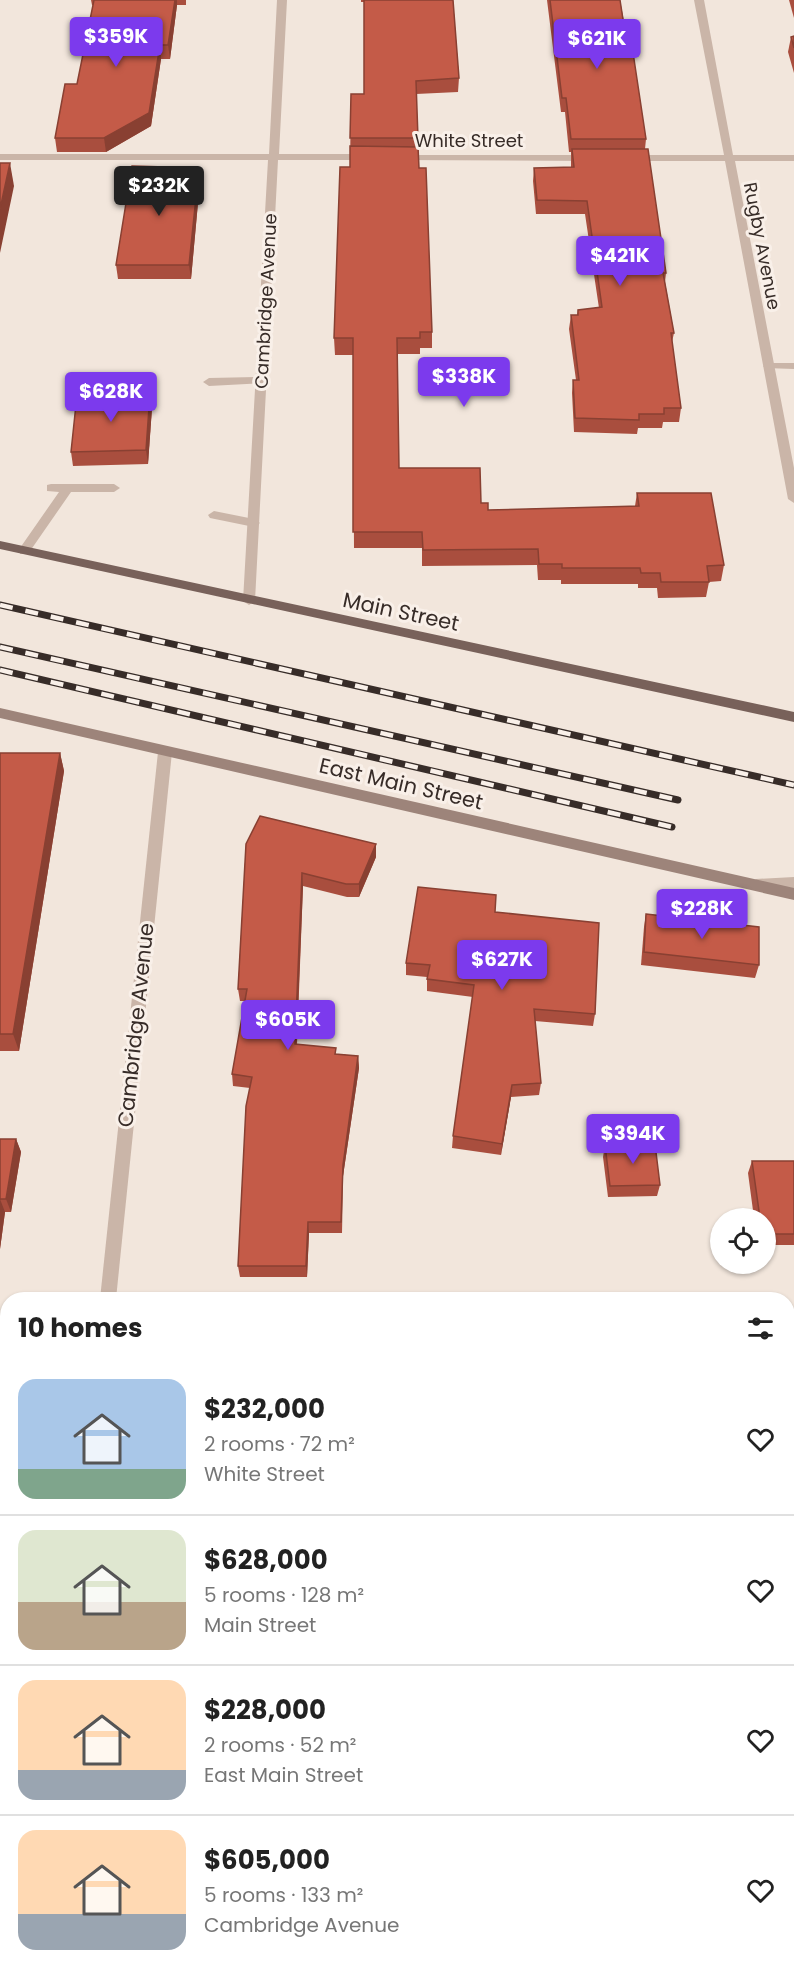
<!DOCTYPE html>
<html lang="en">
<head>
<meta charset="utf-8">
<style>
	body { margin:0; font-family:Poppins,sans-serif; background:#f6f6f6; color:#222; height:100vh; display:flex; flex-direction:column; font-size:22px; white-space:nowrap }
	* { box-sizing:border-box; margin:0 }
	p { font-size:20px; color:#767676 }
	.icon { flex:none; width:33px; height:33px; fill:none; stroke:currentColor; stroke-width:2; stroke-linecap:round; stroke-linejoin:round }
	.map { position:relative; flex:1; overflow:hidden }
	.drawer { position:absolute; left:0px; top:1292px; width:795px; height:686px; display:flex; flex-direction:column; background:#fff; border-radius:24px 24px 0 0; box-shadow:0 2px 4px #0004 }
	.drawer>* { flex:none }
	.fabs { position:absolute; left:710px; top:1208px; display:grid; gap:12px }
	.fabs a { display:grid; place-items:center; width:66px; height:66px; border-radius:50%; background:#fff; box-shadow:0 2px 4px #0004; font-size:30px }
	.price { position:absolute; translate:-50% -51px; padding:0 14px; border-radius:6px; background:#7c3aed; color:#fff; font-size:20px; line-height:39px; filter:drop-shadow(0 2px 3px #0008) }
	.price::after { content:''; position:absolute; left:50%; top:36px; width:18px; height:14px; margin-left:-9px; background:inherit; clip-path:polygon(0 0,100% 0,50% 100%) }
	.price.active { background:#222; color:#fff }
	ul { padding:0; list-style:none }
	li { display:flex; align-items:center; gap:18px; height:150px; padding:0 18px }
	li+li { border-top:2px solid #e0e0e0 }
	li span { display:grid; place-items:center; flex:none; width:168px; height:120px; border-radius:18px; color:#555 }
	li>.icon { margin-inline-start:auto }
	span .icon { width:72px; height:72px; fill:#fffc; stroke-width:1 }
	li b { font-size:26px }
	h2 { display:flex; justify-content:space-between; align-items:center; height:72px; padding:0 18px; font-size:26px }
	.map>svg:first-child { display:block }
</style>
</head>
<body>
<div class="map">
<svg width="794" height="1976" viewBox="0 0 794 1976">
	<rect width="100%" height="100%" fill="#f2e6dc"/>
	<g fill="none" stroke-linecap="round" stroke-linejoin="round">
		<!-- lane -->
		<g fill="#cab5a8" fill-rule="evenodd">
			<path d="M769 363H794V369L765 368 763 366Z"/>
			<path d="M261 377 265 379V383L209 386 203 382 209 378Z"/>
			<path d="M51 484H114L120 488 114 492H71L28 554H20V548L59 492 47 491V485Z"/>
			<path d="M214 511 254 519 260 523 254 527 210 518 208 515Z"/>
		</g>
		<!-- street -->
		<g fill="#cab5a8" fill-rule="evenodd">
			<path d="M277 0H287L279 154H371L376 157 371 160H278L255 601 249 605 243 601 268 160H0V154H269Z"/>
			<path d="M694 0H704L733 155H794V161H735L794 468V503L788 499 725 161H629L624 158 629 155H724Z"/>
			<path d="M394 155H590L595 158 590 161 398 160 394 159Z"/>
			<path d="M165 747 172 752 116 1299H100L158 752Z"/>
			<path d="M794 877V889L756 891 749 885 756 879Z"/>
			<rect x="0" y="1491" width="8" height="18"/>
			<rect x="788" y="1491" width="6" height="18"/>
			<path d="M28 1970H48L47 1976H27Z"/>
		</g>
		<!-- secondary -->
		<path fill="#9d847a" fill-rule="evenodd" d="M0 708 794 888V900L0 718Z"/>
		<!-- primary -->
		<path fill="#78615a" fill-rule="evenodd" d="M0 541 794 712V722L0 549Z"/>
		<!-- rail casing -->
		<g stroke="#372c28" stroke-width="7">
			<g id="rail">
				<path d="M0 605 794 785"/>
				<path d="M0 647 678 800"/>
				<path d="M0 670 672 827"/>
			</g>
		</g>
		<!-- rail -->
		<use href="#rail" stroke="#f9f0e9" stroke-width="4.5" stroke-dasharray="13" stroke-linecap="butt"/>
	</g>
	<!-- wall -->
	<g fill="#a94e3e">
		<path d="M91 0H186V5H177L170 59H161L151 126 106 152H57L55 138 77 84 93 5H92Z"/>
		<path d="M361 0H453L459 78 458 92 416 94 419 168 432 332V348H420V354H397L399 468 481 503 488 510 635 506 637 493 724 565 721 581 709 582 706 597 658 598 657 588H638V584H561V580H538L537 565 422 566V548H354L353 355H335L334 338 350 167 351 94H364V2H361Z"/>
		<path d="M547 0H620L646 139 645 149 666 273 665 282 674 333 672 342 681 408 679 422H663L662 428H638L637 434 574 432 572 393 573 380H576L569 329 571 315H577L578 310 599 308 585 214H536L533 181 534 168 571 167V152H569L565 112H561Z"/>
		<path d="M789 0H794V18Z"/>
		<path d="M794 36V73L788 52 791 37Z"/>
		<path d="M199 168 200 181 191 279H118L116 265Z"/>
		<path d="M152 408 148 464 73 466 71 452Z"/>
		<path d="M0 753H60L64 771 19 1051H0Z"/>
		<path d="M246 844H376V857L359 897H347L303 886 297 1044 337 1054 358 1056 359 1068 343 1176 342 1233H309L307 1277H240L238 1266 250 1088 233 1086 232 1074 245 1001H240L238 989Z"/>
		<path d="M495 912 595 1014 593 1026 535 1021 541 1083 539 1095 511 1097 501 1155 452 1148 453 1136 473 997 427 991V977L406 975V963Z"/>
		<path d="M646 914 759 965 755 978 641 965 644 927Z"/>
		<path d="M0 1139H16L21 1152 11 1212H5L0 1249Z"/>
		<path d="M605 1145 660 1185 657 1196 608 1197 603 1157Z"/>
		<path d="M752 1161H794V1245H765V1218H754L748 1173Z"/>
		<rect x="788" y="1344" width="6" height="98"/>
	</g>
	<!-- shaded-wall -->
	<g fill="#894032">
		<path d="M175 0H177V5L170 59 168 45Z"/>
		<path d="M160 45 161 59 151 126 106 152 104 138Z"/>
		<path d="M10 163 14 186 0 253V209Z"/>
		<path d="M199 168 200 181 191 279 189 265Z"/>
		<path d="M150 394 152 408 148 464 146 450Z"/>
		<path d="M60 753 64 771 19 1051 13 1034Z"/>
		<path d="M376 844V857L359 897V884Z"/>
		<path d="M302 873 303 886 296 1056 295 1044Z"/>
		<path d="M358 1056 359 1068 343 1176 342 1233 343 1165Z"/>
		<path d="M512 1085 511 1097 501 1155 502 1144Z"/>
		<path d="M16 1139 21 1152 11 1212 6 1199Z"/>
		<path d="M0 1199 5 1212 0 1249Z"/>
		<path d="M308 1222 309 1233 307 1277 306 1266Z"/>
	</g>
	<!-- building -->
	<g fill="#c45b48" stroke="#894032" stroke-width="1.5">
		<path d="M94 0H175L168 45H160L149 113 104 138H55L65 84H77Z"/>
		<path d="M364 0H453L459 78 416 81 418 138H350L351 94H364Z"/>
		<path d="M550 0H620L624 26H629L646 139H571L566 98H562Z"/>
		<path d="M794 36V48L791 37Z"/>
		<path d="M350 146 418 147 419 168H426L432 332H420V338H397L399 468H480L481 503H488V510L639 506 637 493H711L724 565 707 566 709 582H661L660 573H641L640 568H562V564H539L538 549 423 550 422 532H353V338H334L340 167H350Z"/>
		<path d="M572 149H648L666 273H663L674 333H671L681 408H664V414H639V420L575 418 573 380H579L571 315H578V310L602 307 587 201 537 200 534 168 574 167Z"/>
		<path d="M0 163H10L0 209Z"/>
		<path d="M132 166 199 168 189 265H116Z"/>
		<path d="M150 394 146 450 71 452 77 395Z"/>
		<path d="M0 753H60L13 1034H0Z"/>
		<path d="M260 816 376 844 359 884H346L302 873 295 1044 336 1048 335 1054 358 1056 343 1165 341 1222H308L306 1266H238L246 1106 252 1077 232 1074 247 989H238L246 844Z"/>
		<path d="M418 887 496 895 495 912 599 923 595 1014 534 1009 541 1083 512 1085 502 1144 453 1136 474 985 427 979 430 965 406 963Z"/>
		<path d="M646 914 759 927V965L644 952Z"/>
		<path d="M0 1139H16L6 1199H0V1200Z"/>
		<path d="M655 1144 660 1185 610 1186 605 1145Z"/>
		<path d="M752 1161H794V1234H765V1218H760Z"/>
		<path d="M788 1344H794V1432L788 1433Z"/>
	</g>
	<g text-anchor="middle" stroke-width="6" stroke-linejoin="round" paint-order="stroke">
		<!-- far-street labels -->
		<g font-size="18" fill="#372c28" stroke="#f9f0e9">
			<text x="469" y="147">White Street</text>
			<text transform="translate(762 246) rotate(79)" y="6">Rugby Avenue</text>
			<text transform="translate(266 301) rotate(-87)" y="6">Cambridge Avenue</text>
		</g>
		<!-- street labels -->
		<g font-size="21" fill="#372c28" stroke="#f9f0e9">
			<text transform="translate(401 612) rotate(12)" y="7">Main Street</text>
			<text transform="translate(401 784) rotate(13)" y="7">East Main Street</text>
			<text transform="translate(136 1025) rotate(-84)" y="7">Cambridge Avenue</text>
		</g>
	</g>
</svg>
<div class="fabs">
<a><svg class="icon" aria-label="locate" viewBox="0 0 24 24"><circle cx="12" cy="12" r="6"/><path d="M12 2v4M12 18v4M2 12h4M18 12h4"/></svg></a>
</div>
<b class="price" style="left:116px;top:68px">$359K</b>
<b class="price" style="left:597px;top:70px">$621K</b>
<b class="price active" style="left:159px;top:217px">$232K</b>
<b class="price" style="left:620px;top:287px">$421K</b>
<b class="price" style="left:464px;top:408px">$338K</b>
<b class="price" style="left:111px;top:423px">$628K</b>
<b class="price" style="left:702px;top:940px">$228K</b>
<b class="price" style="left:502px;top:991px">$627K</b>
<b class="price" style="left:288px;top:1051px">$605K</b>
<b class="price" style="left:633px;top:1165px">$394K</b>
<section class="drawer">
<h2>10 homes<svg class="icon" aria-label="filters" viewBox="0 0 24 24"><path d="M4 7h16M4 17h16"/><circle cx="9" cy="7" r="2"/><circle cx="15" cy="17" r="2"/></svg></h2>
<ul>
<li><span style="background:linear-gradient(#a9c7e8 75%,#7fa58c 0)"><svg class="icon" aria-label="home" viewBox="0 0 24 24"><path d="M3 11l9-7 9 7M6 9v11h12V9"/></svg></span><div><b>$232,000</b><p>2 rooms · 72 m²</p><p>White Street</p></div><svg class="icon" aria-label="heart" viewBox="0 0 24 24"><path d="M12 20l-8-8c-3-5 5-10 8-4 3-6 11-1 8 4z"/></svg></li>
<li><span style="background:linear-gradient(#dfe7d0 60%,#b9a48a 0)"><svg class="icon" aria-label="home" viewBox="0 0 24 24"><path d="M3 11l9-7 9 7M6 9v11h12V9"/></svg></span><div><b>$628,000</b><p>5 rooms · 128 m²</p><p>Main Street</p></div><svg class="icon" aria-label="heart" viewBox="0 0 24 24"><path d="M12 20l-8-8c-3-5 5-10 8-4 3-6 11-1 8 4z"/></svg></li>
<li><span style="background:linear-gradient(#ffd9b3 75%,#9aa5b1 0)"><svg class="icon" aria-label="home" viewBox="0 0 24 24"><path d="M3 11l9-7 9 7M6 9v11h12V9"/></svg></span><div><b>$228,000</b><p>2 rooms · 52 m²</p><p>East Main Street</p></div><svg class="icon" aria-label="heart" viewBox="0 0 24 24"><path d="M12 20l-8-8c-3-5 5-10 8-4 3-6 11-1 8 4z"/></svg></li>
<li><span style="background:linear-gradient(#ffd9b3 70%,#9aa5b1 0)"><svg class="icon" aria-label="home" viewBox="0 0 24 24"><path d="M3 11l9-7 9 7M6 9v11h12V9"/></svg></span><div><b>$605,000</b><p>5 rooms · 133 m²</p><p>Cambridge Avenue</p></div><svg class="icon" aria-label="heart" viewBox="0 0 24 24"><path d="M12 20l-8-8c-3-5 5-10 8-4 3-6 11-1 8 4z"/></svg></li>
</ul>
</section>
</div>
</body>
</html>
